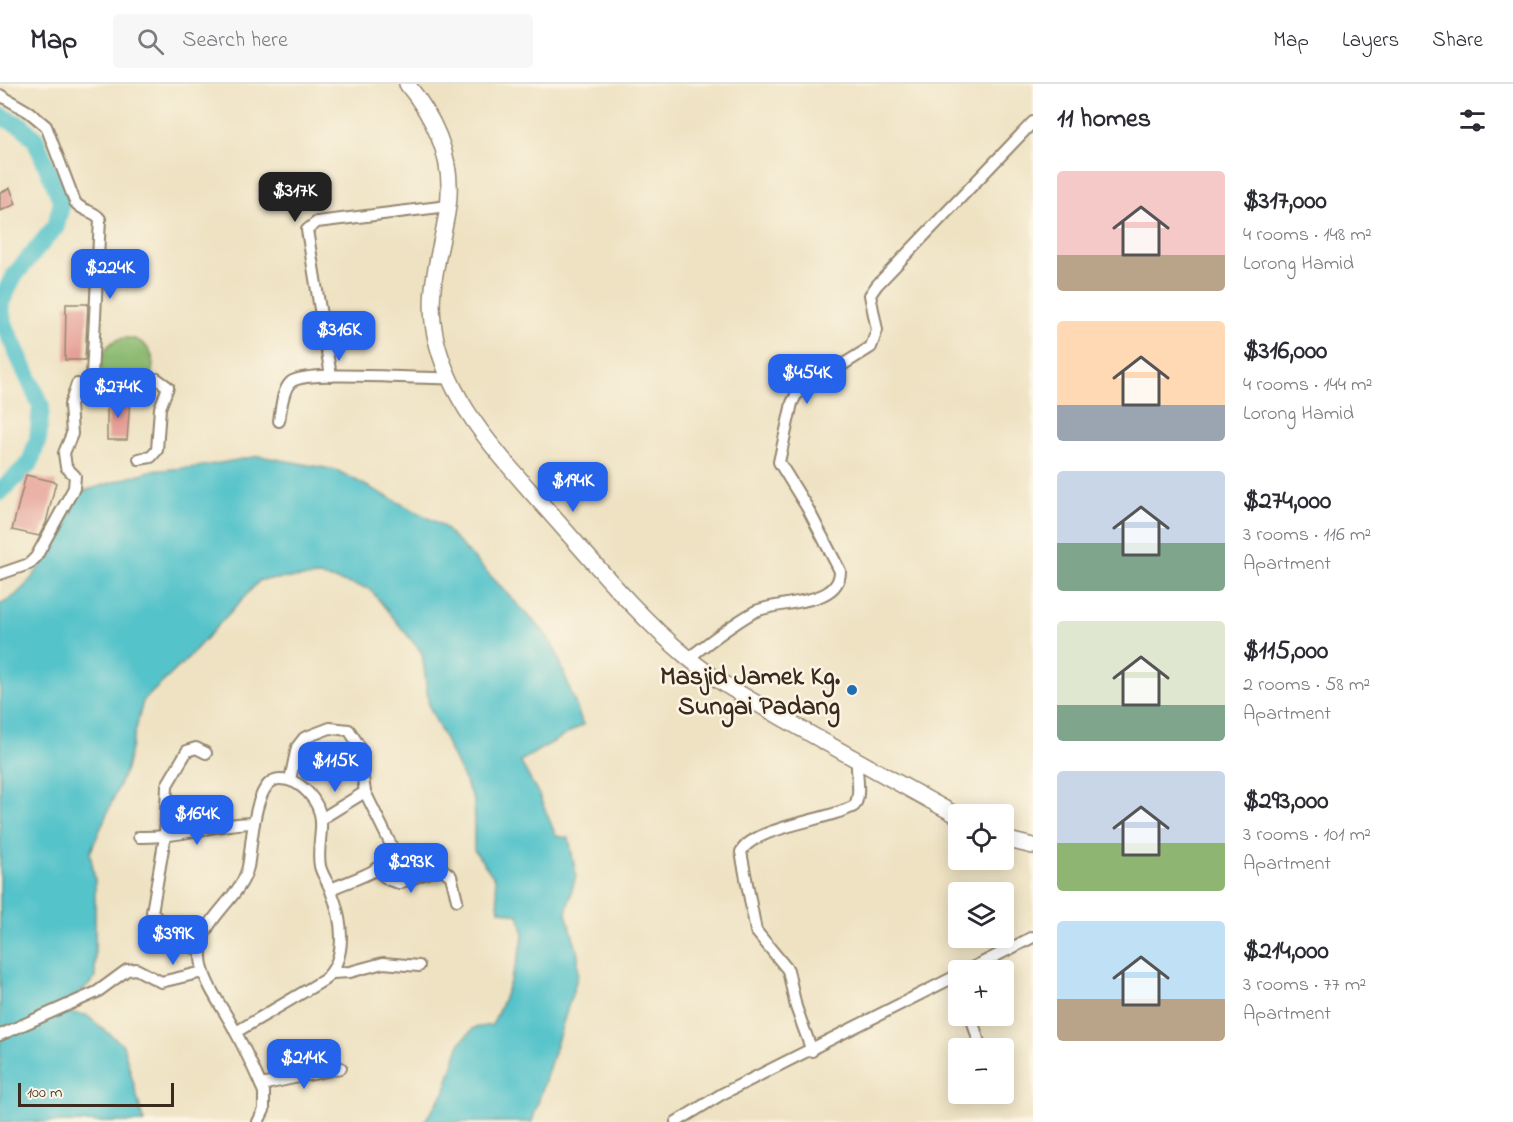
<!DOCTYPE html>
<html lang="en">
<head>
<meta charset="utf-8">
<style>
	body { margin:0; font-family:"Indie Flower",sans-serif; background:#f7f7f7; color:#2b2b33; height:100vh; display:flex; flex-direction:column; font-size:22px; white-space:nowrap }
	* { box-sizing:border-box; margin:0 }
	p { font-size:20px; color:#7c7c81 }
	.icon { flex:none; width:33px; height:33px; fill:none; stroke:currentColor; stroke-width:2; stroke-linecap:round; stroke-linejoin:round }
	.map { position:relative; flex:1; overflow:hidden }
	.sheet { display:flex; flex-direction:column; background:#fff; width:480px }
	.sheet>* { flex:none }
	.fabs { position:absolute; left:948px; top:720px; display:grid; gap:12px }
	.fabs a { display:grid; place-items:center; width:66px; height:66px; border-radius:6px; background:#fff; box-shadow:0 3px 15px #0003; font-size:30px }
	.scale { position:absolute; left:18px; bottom:15px; width:156px; box-sizing:border-box; padding-left:6px; border:3px solid #3b2a1e; border-top:0; font-size:16px; line-height:21px; white-space:nowrap; color:#3b2a1e; -webkit-text-stroke:4px #fcf5e5; paint-order:stroke }
	.price { position:absolute; translate:-50% -51px; padding:0 14px; border-radius:12px; background:#2563eb; color:#fff; font-size:20px; line-height:39px; filter:drop-shadow(0 2px 3px #0008) }
	.price::after { content:''; position:absolute; left:50%; top:36px; width:18px; height:14px; margin-left:-9px; background:inherit; clip-path:polygon(0 0,100% 0,50% 100%) }
	.price.current { background:#222; color:#fff }
	ul { padding:0; list-style:none }
	li { display:flex; align-items:center; gap:18px; height:150px; padding:0 24px }
	li span { display:grid; place-items:center; flex:none; width:168px; height:120px; border-radius:6px; color:#555 }
	li>.icon { margin-inline-start:auto }
	span .icon { width:72px; height:72px; fill:#fffc; stroke-width:1 }
	li b { font-size:26px }
	h2 { display:flex; justify-content:space-between; align-items:center; height:72px; padding:0 24px; font-size:26px }
	header { display:flex; align-items:center; gap:36px; box-sizing:border-box; height:84px; padding:0 30px; background:#fff; border-bottom:2px solid #e1e1e2 }
	header strong { font-size:28px }
	nav { display:flex; gap:33px; margin-inline-start:auto; font-size:21px }
	.search { width:420px; height:54px; background:#f7f7f7; display:flex; align-items:center; gap:15px; box-sizing:border-box; padding:0 21px; border-radius:6px; color:#7c7c81; font-size:22px }
	main { display:flex; flex:1; min-height:0 }
	.map>svg:first-child { display:block }
</style>
</head>
<body>
<header>
<strong>Map</strong>
<div class="search"><svg class="icon" aria-label="search" viewBox="0 0 24 24"><circle cx="10" cy="10" r="6"/><path d="M15 15l6 6"/></svg>Search here</div>
<nav><a>Map</a><a>Layers</a><a>Share</a></nav>
</header>
<main>
<div class="map">
<svg width="1033" height="1038" viewBox="0 0 1033 1038">
	<rect width="100%" height="100%" fill="#fcf5e5"/>
	<filter id="ink" filterUnits="userSpaceOnUse"><feTurbulence type="fractalNoise" baseFrequency=".0167" numOctaves="2"/><feDisplacementMap in="SourceGraphic" scale="12" xChannelSelector="R" yChannelSelector="G"/><feConvolveMatrix kernelMatrix="1 2 1 2 8 2 1 2 1" color-interpolation-filters="sRGB"/></filter>
	<filter id="wash" filterUnits="userSpaceOnUse"><feTurbulence type="fractalNoise" baseFrequency=".008" numOctaves="4" result="noise"/><feDisplacementMap in="SourceGraphic" scale="24" xChannelSelector="R" yChannelSelector="G"/><feGaussianBlur stdDeviation="1.35" result="paint"/><feColorMatrix in="noise" values="0 0 0 0 0 0 0 0 0 0 0 0 0 0 0 0 0 1.4 0 .05"/><feComposite in="paint" operator="in"/></filter>
	<g filter="url(#wash)">
		<rect width="100%" height="100%" fill="#eee2c2"/>
		<!-- forest -->
		<circle fill="#8dba72" stroke="#647248" stroke-width="1.5" cx="127" cy="280" r="26"/>
		<!-- water -->
		<path fill="#55c3ca" stroke="#487674" stroke-width="1.5" d="M259 372 336 386 442 441 544 548 556 567 583 641 520 677 539 711 556 752 569 754 576 791 566 829 578 869V891L532 1038H424L444 1009 460 959 474 944 492 941C500 926 524 865 523 849 523 843 520 837 518 831L499 826 495 795 474 766V717L429 622 422 569 370 505 320 492 260 496 185 577 143 617 126 685 90 769 95 796V894L88 902 61 923 63 928 86 931 123 961 144 1038H0V520C34 509 65 439 81 408L150 387 198 383Z"/>
		<g fill="none" stroke-linecap="round" stroke-linejoin="round">
			<!-- river -->
			<path stroke="#55c3ca" stroke-width="18" d="M0 32 22 42 35 55 62 118 56 142 13 193 0 221 4 240 41 322 38 355 30 379 0 408"/>
		</g>
		<g id="blocks">
			<!-- building -->
			<g fill="#e59e95">
				<path d="M10 104 16 120 0 127V109Z"/>
				<path d="M66 220H88L85 276H65Z"/>
				<path d="M107 315H130L127 356H107Z"/>
				<path d="M26 391 56 398 46 439 39 452 12 446Z"/>
			</g>
		</g>
	</g>
	<g filter="url(#ink)">
		<use href="#blocks" fill-opacity="0" stroke="#948670" stroke-width="1.5"/>
		<g fill="none" stroke-linecap="round" stroke-linejoin="round">
			<!-- street casing -->
			<g stroke="#948670" stroke-width="14">
				<g id="street">
					<path d="M0 11 29 28 46 42 75 118C82 128 94 126 100 135L92 291 101 299 157 295 168 303 160 324 157 366 151 373 139 375"/>
					<path d="M331 292 307 146 317 138 448 122"/>
					<path d="M279 337C281 326 282 306 291 298 308 285 420 296 449 294"/>
					<path d="M0 490 29 480 36 473 74 404 75 392 66 383 64 369 72 350 70 321 77 300"/>
					<path d="M689 574C709 558 731 541 754 528 777 516 840 523 840 487L808 425 779 378 792 319 796 311 804 305 871 263 877 246 870 211 877 201 1033 38"/>
					<path d="M290 696 297 663 304 654 330 644 349 646 358 660 365 708 394 767C385 788 350 796 331 805"/>
					<path d="M321 735 365 708"/>
					<path d="M139 753C179 754 215 739 254 739"/>
					<path d="M375 785 389 796 399 799 441 784 451 792 457 816"/>
					<path d="M201 867 173 854 152 828 165 753 167 701 187 667 196 664 206 669"/>
					<path d="M968 886 1033 853"/>
					<path d="M332 889 350 888 383 879 419 882"/>
					<path d="M971 932 980 962"/>
					<path d="M236 948 324 896C349 874 342 834 331 807 328 798 322 791 320 782 317 766 322 752 321 737 320 717 301 695 280 695 253 695 252 763 248 783 240 817 198 834 201 873 202 899 224 924 235 947 246 967 255 988 264 1008V1026L258 1038"/>
					<path d="M0 951 97 908 127 886 136 885 161 898 203 888"/>
					<path d="M812 967 796 923 788 886 756 847 741 768C753 743 830 736 854 722 862 711 856 691 857 677"/>
					<path d="M261 1001 341 984"/>
					<path d="M676 1038 722 1010 958 891"/>
				</g>
			</g>
			<!-- secondary casing -->
			<g stroke="#948670" stroke-width="18">
				<g id="secondary">
					<path d="M407 0C437 37 456 80 447 129 440 170 426 208 435 251 449 318 497 369 540 418 588 471 633 528 687 573 717 598 751 616 784 635 842 668 900 700 958 732"/>
					<path d="M1004 755 1033 762"/>
				</g>
			</g>
			<!-- street -->
			<use href="#street" stroke="#fff" stroke-width="10"/>
			<!-- secondary -->
			<use href="#secondary" stroke="#fff" stroke-width="15"/>
		</g>
	</g>
	<!-- markers -->
	<circle fill="#1f6fb2" stroke="#fcf5e5" stroke-width="2" cx="852" cy="606" r="6"/>
	<g text-anchor="middle" stroke-width="5" stroke-linejoin="round" paint-order="stroke">
		<!-- poi labels -->
		<g font-size="26" font-weight="bold" fill="#3b2a1e" stroke="#fcf5e5" text-anchor="end">
			<text x="840" y="600">Masjid Jamek Kg.<tspan x="840" dy="30">Sungai Padang</tspan></text>
		</g>
	</g>
</svg>
<div class="fabs">
<a><svg class="icon" aria-label="locate" viewBox="0 0 24 24"><circle cx="12" cy="12" r="6"/><path d="M12 2v4M12 18v4M2 12h4M18 12h4"/></svg></a>
<a><svg class="icon" aria-label="layers" viewBox="0 0 24 24"><path d="M12 4l9 5-9 5-9-5zM3 14l9 5 9-5"/></svg></a>
<a>+</a>
<a>−</a>
</div>
<div class="scale">100 m</div>
<b class="price current" style="left:295px;top:139px">$317K</b>
<b class="price" style="left:110px;top:216px">$224K</b>
<b class="price" style="left:339px;top:278px">$316K</b>
<b class="price" style="left:807px;top:321px">$454K</b>
<b class="price" style="left:118px;top:335px">$274K</b>
<b class="price" style="left:573px;top:429px">$194K</b>
<b class="price" style="left:335px;top:709px">$115K</b>
<b class="price" style="left:197px;top:762px">$164K</b>
<b class="price" style="left:411px;top:810px">$293K</b>
<b class="price" style="left:173px;top:882px">$399K</b>
<b class="price" style="left:304px;top:1006px">$214K</b>
</div>
<section class="sheet">
<h2>11 homes<svg class="icon" aria-label="filters" viewBox="0 0 24 24"><path d="M4 7h16M4 17h16"/><circle cx="9" cy="7" r="2"/><circle cx="15" cy="17" r="2"/></svg></h2>
<ul>
<li><span style="background:linear-gradient(#f6c9c9 70%,#b9a48a 0)"><svg class="icon" aria-label="home" viewBox="0 0 24 24"><path d="M3 11l9-7 9 7M6 9v11h12V9"/></svg></span><div><b>$317,000</b><p>4 rooms · 148 m²</p><p>Lorong Hamid</p></div></li>
<li><span style="background:linear-gradient(#ffd9b3 70%,#9aa5b1 0)"><svg class="icon" aria-label="home" viewBox="0 0 24 24"><path d="M3 11l9-7 9 7M6 9v11h12V9"/></svg></span><div><b>$316,000</b><p>4 rooms · 144 m²</p><p>Lorong Hamid</p></div></li>
<li><span style="background:linear-gradient(#c9d6e8 60%,#7fa58c 0)"><svg class="icon" aria-label="home" viewBox="0 0 24 24"><path d="M3 11l9-7 9 7M6 9v11h12V9"/></svg></span><div><b>$274,000</b><p>3 rooms · 116 m²</p><p>Apartment</p></div></li>
<li><span style="background:linear-gradient(#dfe7d0 70%,#7fa58c 0)"><svg class="icon" aria-label="home" viewBox="0 0 24 24"><path d="M3 11l9-7 9 7M6 9v11h12V9"/></svg></span><div><b>$115,000</b><p>2 rooms · 58 m²</p><p>Apartment</p></div></li>
<li><span style="background:linear-gradient(#c9d6e8 60%,#8fb573 0)"><svg class="icon" aria-label="home" viewBox="0 0 24 24"><path d="M3 11l9-7 9 7M6 9v11h12V9"/></svg></span><div><b>$293,000</b><p>3 rooms · 101 m²</p><p>Apartment</p></div></li>
<li><span style="background:linear-gradient(#bfe0f5 65%,#b9a48a 0)"><svg class="icon" aria-label="home" viewBox="0 0 24 24"><path d="M3 11l9-7 9 7M6 9v11h12V9"/></svg></span><div><b>$214,000</b><p>3 rooms · 77 m²</p><p>Apartment</p></div></li>
</ul>
</section>
</main>
</body>
</html>
